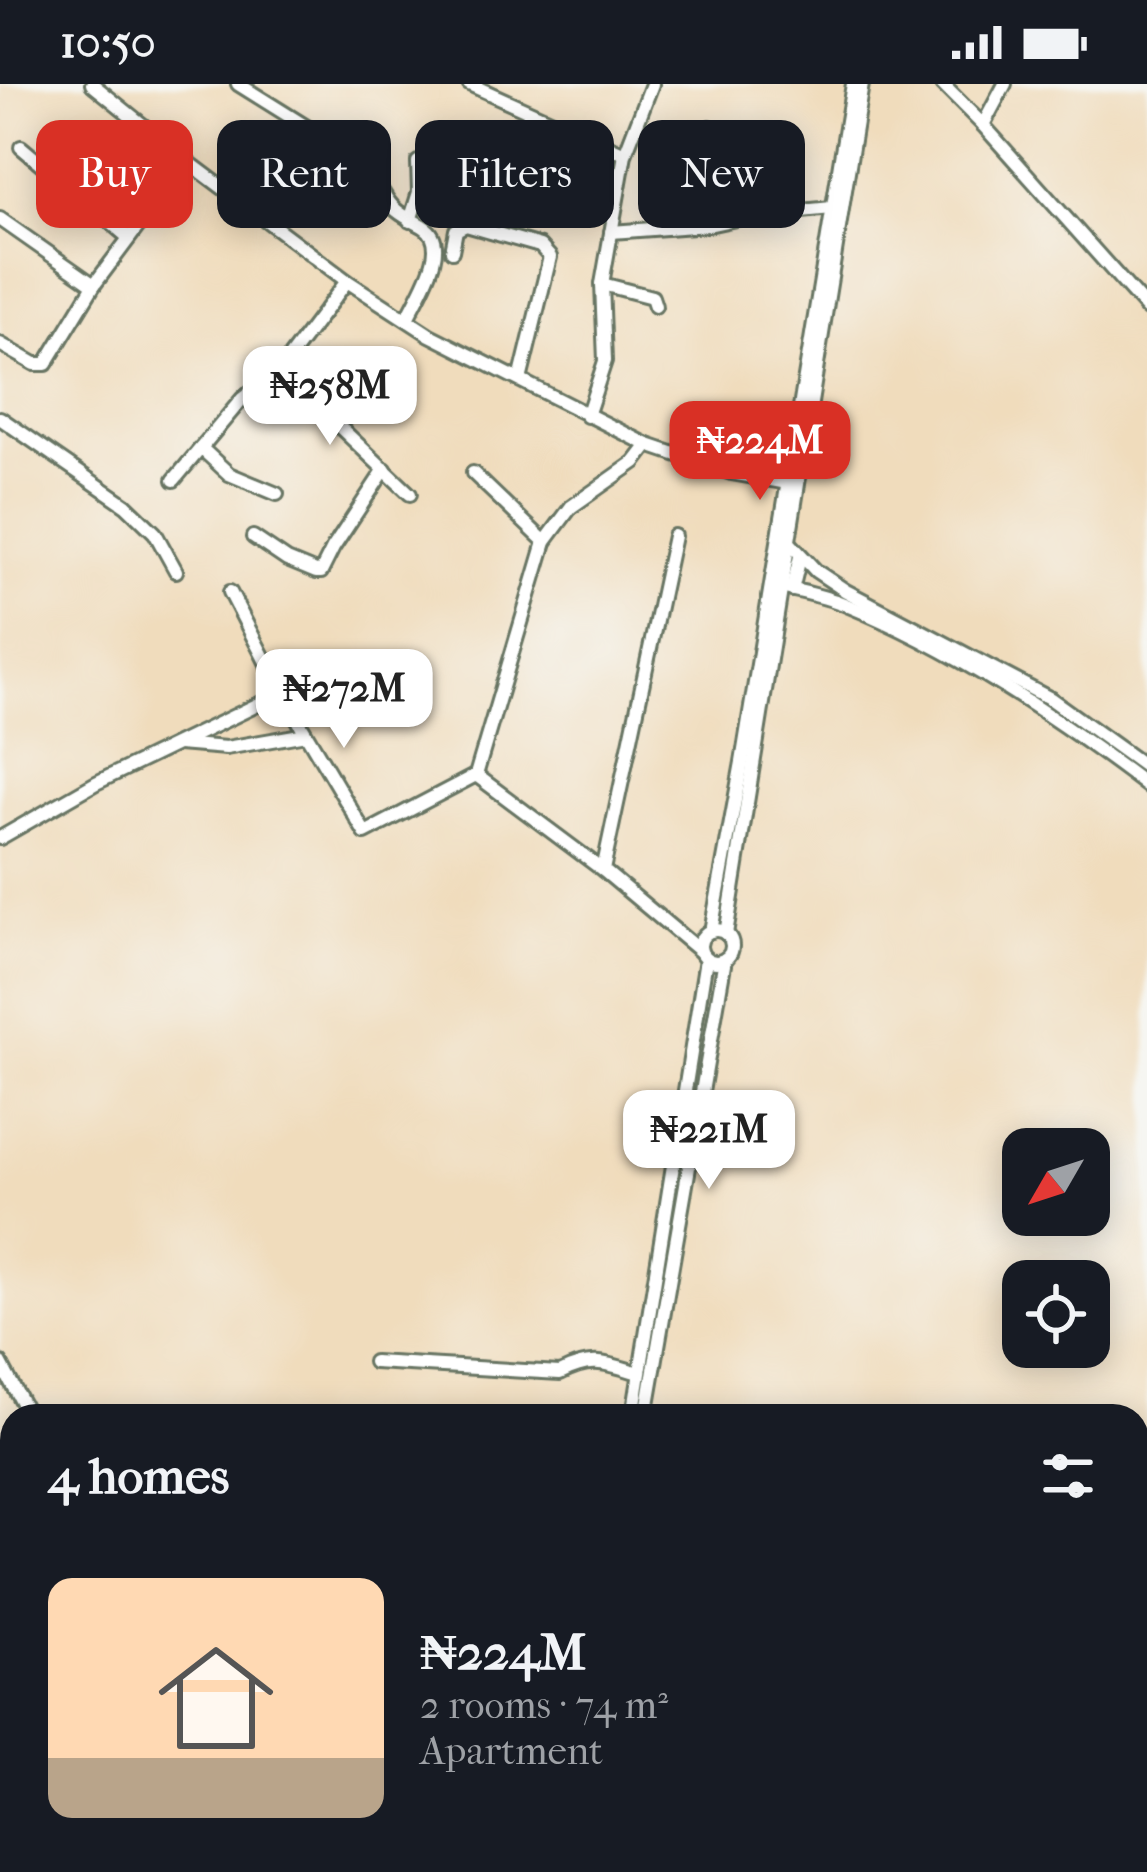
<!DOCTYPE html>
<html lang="en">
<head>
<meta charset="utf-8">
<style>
	body { margin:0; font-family:"IM FELL French Canon",serif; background:#242831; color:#f1f3f6; height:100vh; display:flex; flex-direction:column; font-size:45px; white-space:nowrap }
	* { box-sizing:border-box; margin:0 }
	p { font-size:39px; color:#9ea1a6 }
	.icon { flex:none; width:66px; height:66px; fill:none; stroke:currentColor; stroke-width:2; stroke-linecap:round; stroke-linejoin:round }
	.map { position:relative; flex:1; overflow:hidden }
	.drawer { position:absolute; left:0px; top:1320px; width:1149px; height:468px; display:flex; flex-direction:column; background:#171b24; border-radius:36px 36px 0 0; box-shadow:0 6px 30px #0003 }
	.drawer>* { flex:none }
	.banner { position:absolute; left:36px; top:36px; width:1077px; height:108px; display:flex; gap:24px }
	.needle { width:78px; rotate:231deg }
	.fabs { position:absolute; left:1002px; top:1044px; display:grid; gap:24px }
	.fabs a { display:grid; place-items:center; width:108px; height:108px; border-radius:24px; background:#171b24; box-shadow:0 6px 30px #0003; font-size:60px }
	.price { position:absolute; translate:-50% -102px; padding:0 27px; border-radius:24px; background:#fff; color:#222; font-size:39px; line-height:78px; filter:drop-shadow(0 3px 6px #0008) }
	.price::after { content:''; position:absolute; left:50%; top:72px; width:36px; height:27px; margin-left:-18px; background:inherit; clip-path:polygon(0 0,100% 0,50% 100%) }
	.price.selected { background:#d93025; color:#fff }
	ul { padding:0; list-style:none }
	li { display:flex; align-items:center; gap:36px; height:300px; padding:0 48px }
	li+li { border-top:3px solid #363941 }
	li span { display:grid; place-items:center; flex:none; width:336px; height:240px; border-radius:24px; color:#555 }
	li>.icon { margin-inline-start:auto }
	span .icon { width:144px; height:144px; fill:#fffc; stroke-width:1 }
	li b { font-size:51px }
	h2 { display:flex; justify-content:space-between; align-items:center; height:144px; padding:0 48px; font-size:51px }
	.tag { padding:0 42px; border-radius:24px; background:#171b24; box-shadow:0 6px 30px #0003; font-size:42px; line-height:108px }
	.tag.selected { background:#d93025; color:#fff }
	.status { display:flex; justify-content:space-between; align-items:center; height:84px; padding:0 60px; background:#171b24; direction:ltr }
	.status svg { height:33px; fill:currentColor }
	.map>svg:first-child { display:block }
</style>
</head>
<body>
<div class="status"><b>10:50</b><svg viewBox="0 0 49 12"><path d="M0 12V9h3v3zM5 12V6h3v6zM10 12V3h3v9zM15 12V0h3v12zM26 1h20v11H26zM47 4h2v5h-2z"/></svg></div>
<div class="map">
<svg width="1147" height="1788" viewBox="0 0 1147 1788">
	<rect width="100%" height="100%" fill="#f6f6f2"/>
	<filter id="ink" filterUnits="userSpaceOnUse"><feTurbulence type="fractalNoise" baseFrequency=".00833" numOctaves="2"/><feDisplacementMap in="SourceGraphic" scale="24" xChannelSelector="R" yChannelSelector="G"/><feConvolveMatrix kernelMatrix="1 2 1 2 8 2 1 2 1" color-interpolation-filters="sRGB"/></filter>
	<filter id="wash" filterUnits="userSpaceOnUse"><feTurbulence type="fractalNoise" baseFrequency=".004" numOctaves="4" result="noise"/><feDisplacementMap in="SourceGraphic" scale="48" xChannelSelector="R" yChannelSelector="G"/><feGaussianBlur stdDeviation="2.7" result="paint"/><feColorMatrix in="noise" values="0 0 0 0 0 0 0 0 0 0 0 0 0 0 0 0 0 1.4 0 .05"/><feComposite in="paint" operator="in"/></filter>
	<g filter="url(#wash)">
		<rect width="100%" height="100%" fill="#f0dcbc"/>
	</g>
	<g filter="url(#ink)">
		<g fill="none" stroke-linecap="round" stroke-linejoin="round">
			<!-- minor casing -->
			<g stroke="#687564" stroke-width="18">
				<g id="minor">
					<path d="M92 0 187 77 347 197 430 251 648 361 731 389 788 399"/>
					<path d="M238 0 361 77C377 90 379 108 393 123 402 133 413 136 424 143 453 161 417 212 407 235"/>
					<path d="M469 0 625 70"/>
					<path d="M942 0 983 41 1147 225"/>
					<path d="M983 41 1005 0"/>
					<path d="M21 63 129 154"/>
					<path d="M0 135 94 201 187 77"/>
					<path d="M410 137 419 108 418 78"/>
					<path d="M708 141 707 58 710 43"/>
					<path d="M611 148 708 141 750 132 832 124"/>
					<path d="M452 167 456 146 466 141 540 162 550 173 520 296"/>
					<path d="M602 200 652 213 655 222"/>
					<path d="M0 260 35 280H46L94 201"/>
					<path d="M280 286 410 410"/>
					<path d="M587 332 605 277 602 200 625 70 652 0"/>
					<path d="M0 334 126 421 155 449 176 487"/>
					<path d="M201 364 229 390 277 410"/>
					<path d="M473 389 545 458"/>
					<path d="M174 396 242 315 280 286 347 197"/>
					<path d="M253 453 287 476 316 488H321L333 464 385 385"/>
					<path d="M788 457 816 487 846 507 1051 615 1147 684"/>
					<path d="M781 503C801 508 824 512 844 520 954 565 1053 631 1147 702"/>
					<path d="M792 506 800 473"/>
					<path d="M230 508 282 609"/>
					<path d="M178 660 226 664 306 650"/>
					<path d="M476 691 545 458 571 423 635 378 648 361"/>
					<path d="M0 754 96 699 282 609 365 749 476 691 603 786 701 868"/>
					<path d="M603 786 674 452"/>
					<circle cx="716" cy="862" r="16"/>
					<path d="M711 847 742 678 853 0"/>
					<path d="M726 850 862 0"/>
					<path d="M0 1278 29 1332"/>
					<path d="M374 1278 560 1289C592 1272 606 1279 639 1289"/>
					<path d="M633 1332 706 875"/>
					<path d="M646 1332 725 875"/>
					<path d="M0 1675 12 1668"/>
					<path d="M557 1788 559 1776"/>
					<path d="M569 1788 571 1776"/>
				</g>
			</g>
			<!-- minor -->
			<use href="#minor" stroke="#fff" stroke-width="12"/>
		</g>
	</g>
</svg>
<div class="fabs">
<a><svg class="needle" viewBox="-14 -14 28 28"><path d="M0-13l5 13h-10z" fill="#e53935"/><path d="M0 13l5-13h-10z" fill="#9ea1a6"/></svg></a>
<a><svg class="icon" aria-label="locate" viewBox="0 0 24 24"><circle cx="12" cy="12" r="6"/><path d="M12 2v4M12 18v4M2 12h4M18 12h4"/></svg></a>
</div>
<b class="price" style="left:330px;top:364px">₦258M</b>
<b class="price selected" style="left:760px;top:419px">₦224M</b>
<b class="price" style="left:344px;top:667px">₦272M</b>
<b class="price" style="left:709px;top:1108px">₦221M</b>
<div class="banner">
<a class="tag selected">Buy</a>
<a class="tag">Rent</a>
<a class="tag">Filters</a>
<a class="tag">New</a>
</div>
<section class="drawer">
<h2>4 homes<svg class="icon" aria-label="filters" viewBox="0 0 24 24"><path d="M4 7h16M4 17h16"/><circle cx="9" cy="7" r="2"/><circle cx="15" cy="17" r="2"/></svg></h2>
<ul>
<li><span style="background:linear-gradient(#ffd9b3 75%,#b9a48a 0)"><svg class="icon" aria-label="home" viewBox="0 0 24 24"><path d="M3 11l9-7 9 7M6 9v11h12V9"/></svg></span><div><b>₦224M</b><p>2 rooms · 74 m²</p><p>Apartment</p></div></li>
</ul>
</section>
</div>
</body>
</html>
